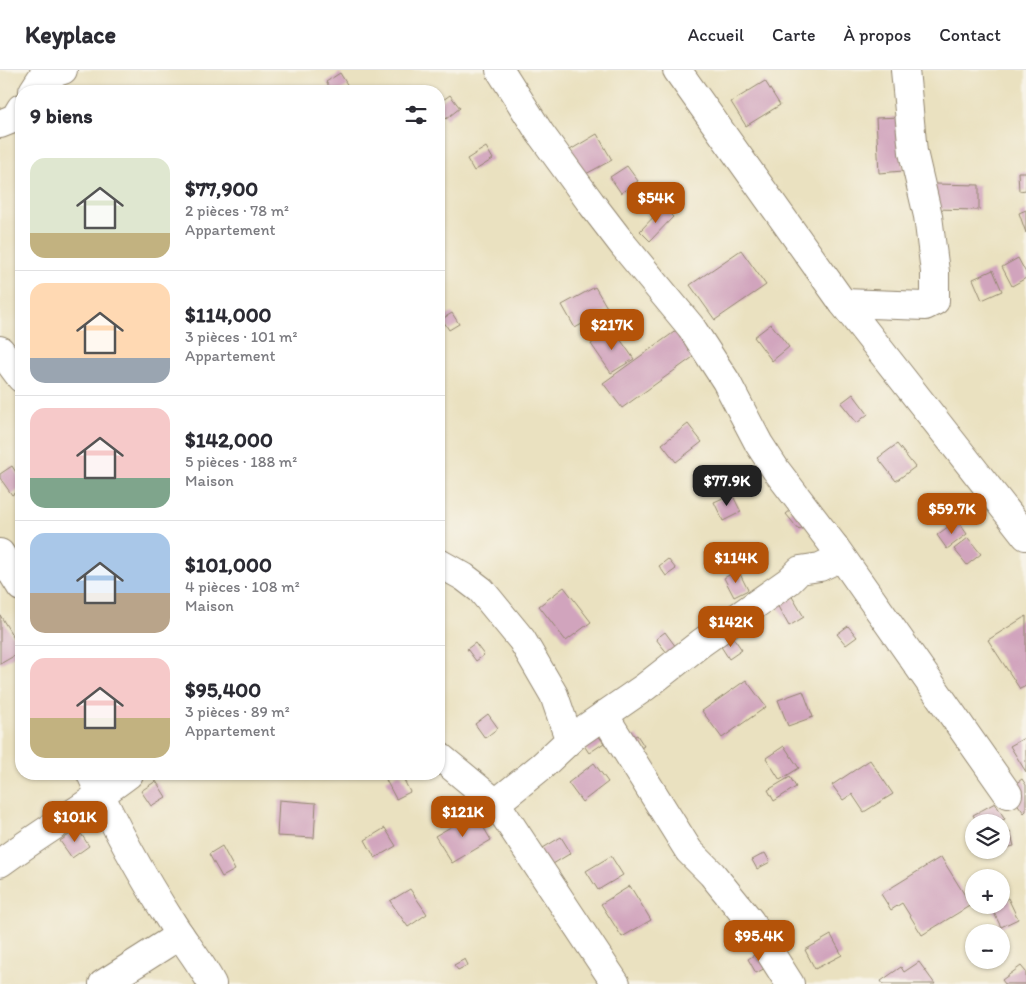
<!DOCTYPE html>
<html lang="fr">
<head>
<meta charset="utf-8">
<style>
	body { margin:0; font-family:Itim,sans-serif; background:#f7f7f7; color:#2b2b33; height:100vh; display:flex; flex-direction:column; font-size:19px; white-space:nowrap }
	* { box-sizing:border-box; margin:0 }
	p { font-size:16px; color:#7c7c81 }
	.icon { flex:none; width:28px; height:28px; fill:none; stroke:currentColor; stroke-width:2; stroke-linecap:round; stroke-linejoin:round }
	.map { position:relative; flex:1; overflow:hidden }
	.drawer { position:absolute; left:15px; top:15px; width:430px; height:695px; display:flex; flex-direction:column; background:#fff; border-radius:20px; box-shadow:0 1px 4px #0004 }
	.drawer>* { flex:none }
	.buttons { position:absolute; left:965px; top:744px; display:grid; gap:10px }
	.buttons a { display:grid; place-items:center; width:45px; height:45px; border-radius:50%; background:#fff; box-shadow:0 1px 4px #0004; font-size:25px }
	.price { position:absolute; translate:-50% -42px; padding:0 11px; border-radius:10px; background:#b45309; color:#fff; font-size:16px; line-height:32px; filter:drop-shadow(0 1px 2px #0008) }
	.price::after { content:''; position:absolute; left:50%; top:30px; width:15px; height:11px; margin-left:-8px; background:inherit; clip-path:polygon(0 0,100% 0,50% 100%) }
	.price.selected { background:#222; color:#fff }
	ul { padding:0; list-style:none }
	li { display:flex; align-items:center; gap:15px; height:125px; padding:0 15px }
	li+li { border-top:1px solid #e1e1e2 }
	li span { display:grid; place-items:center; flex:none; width:140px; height:100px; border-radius:15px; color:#555 }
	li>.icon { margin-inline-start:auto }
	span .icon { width:60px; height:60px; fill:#fffc; stroke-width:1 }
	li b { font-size:21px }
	h2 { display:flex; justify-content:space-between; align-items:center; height:60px; padding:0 15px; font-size:21px }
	header { display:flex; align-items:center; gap:30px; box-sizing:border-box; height:70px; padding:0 25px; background:#fff; border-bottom:1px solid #e1e1e2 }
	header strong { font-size:24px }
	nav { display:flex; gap:28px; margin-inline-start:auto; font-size:18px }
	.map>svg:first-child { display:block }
</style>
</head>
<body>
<header>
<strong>Keyplace</strong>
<nav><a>Accueil</a><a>Carte</a><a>À propos</a><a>Contact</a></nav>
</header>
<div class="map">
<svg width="1026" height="914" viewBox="0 0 1026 914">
	<rect width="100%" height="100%" fill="#f7f3e8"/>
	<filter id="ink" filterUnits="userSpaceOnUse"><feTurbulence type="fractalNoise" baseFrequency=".02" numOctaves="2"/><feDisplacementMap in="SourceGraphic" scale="10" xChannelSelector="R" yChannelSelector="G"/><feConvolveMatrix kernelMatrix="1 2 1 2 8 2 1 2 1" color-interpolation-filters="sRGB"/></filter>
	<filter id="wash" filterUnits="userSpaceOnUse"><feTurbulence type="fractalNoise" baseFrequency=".0096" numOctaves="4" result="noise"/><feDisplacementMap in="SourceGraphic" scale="20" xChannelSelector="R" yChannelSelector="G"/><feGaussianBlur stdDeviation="1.12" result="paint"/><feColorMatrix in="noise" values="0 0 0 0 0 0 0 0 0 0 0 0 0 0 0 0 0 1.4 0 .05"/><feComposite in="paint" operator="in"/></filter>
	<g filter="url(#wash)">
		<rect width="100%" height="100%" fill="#eae1c0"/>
		<g id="blocks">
			<!-- building -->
			<g fill="#d1a4bd">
				<path d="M340 3 348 16 340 21H333L326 12Z"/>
				<path d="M765 11 780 35 746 56 731 32Z"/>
				<path d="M450 25 460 38 446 49 439 39V33Z"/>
				<path d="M900 47 903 101 879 103 876 48Z"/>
				<path d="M597 64 612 90 584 105 570 80Z"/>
				<path d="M486 77 493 89 474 101 467 89Z"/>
				<path d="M627 96 638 111 621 123 610 107Z"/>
				<path d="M1018 102H1026V120L1019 121Z"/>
				<path d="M934 114 979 115V140L933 139Z"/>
				<path d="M663 137 673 147 650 171 640 161Z"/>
				<path d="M1026 140V163L1019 143Z"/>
				<path d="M741 180 766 215 715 250 690 215Z"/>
				<path d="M1018 188 1026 203V208L1012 216 1002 197Z"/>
				<path d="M993 200 1002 221 982 230 973 209Z"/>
				<path d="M595 217 608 239 575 258 562 235Z"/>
				<path d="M452 243 459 254 449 260 442 249Z"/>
				<path d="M771 254 789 277 772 291 754 267Z"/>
				<path d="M613 259 634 289 611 303 591 274Z"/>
				<path d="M677 260 696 285 622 338 603 313Z"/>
				<path d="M853 324 868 344 857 353 841 333Z"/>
				<path d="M688 354 702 372 676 392 662 374Z"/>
				<path d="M897 374 915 397 896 411 878 388Z"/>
				<path d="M12 396 21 410V418L12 425 0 408V404Z"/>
				<path d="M732 424 741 442 723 451 714 432Z"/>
				<path d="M795 437 808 453 799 460 786 444Z"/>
				<path d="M957 450 967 464 947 479 937 465Z"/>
				<path d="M968 468 981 484 967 495 954 479Z"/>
				<path d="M668 489 676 499 666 506 659 496Z"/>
				<path d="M738 500 748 520 734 527 724 508Z"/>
				<path d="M564 517 591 552 566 571 539 536Z"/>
				<path d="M791 525 804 547 789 556 776 533Z"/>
				<path d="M0 545 21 580V582L0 594Z"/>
				<path d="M1026 546V616L1020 619 988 570Z"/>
				<path d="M848 556 857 567 846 575 837 564Z"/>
				<path d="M665 562 676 577 668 584 656 569Z"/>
				<path d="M733 567 742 580 729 589 720 575Z"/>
				<path d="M475 573 484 585 476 591 467 579Z"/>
				<path d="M746 610 766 637 722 668 702 641Z"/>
				<path d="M803 621 813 647 788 656 778 630Z"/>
				<path d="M488 644 498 658 485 668 475 654Z"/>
				<path d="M597 664 604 673 589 683 583 674Z"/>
				<path d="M637 665 644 676 631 684 624 672Z"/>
				<path d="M1026 667V702L1010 676Z"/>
				<path d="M784 676 799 698 780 710 766 688Z"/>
				<path d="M870 690 893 724 864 742 852 724 843 730 832 715Z"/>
				<path d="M594 693 608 712 582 732 568 713Z"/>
				<path d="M398 704H401L410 722 396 729 386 710Z"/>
				<path d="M790 707 796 717 774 731 768 720Z"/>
				<path d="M1022 709 1026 715V741L1024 743 1007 720Z"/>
				<path d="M156 711 166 727 151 736 141 721Z"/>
				<path d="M279 730 316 733 314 768 277 766Z"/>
				<path d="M995 733 1005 749 998 752H977L973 745Z"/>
				<path d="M475 743 491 770 452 793 435 766Z"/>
				<path d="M385 758 396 776 375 788 365 770Z"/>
				<path d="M78 759 89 776 72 788 60 771Z"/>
				<path d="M1010 761 1014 776 1001 779V763Z"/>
				<path d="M561 767 571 783 548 797 538 781Z"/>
				<path d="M222 776 235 800 222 807 209 784Z"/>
				<path d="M765 783 770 792 757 799 752 790Z"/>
				<path d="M611 786 623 805 598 820 586 801Z"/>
				<path d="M941 787 971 835 922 865 902 833 891 840 881 824Z"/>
				<path d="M630 816 651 850 622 867 601 834Z"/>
				<path d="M410 819 427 844 408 857 390 831Z"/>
				<path d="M1008 828 1018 849 1001 857 991 837 1001 835V832Z"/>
				<path d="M831 865 842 885 815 899 805 880Z"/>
				<path d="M762 880 771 895 756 903 748 889Z"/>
				<path d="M465 889 468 895 458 900 454 895Z"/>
				<path d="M919 892 935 914H883L881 911 901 897 904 902Z"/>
				<path d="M1021 896 1026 902V914H1005L1002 910Z"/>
			</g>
		</g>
	</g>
	<g filter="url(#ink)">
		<use href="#blocks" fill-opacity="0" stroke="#92866f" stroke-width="1"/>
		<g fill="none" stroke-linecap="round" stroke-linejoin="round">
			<!-- minor casing -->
			<g stroke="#92866f" stroke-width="30">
				<g id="minor">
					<path d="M500 0 540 63 591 133 624 176 691 257 726 311 759 374 776 400 834 476 1008 724"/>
					<path d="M677 0 843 233 1026 466"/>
					<path d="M33 21 42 7 63 0"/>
					<path d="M0 54 15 48 21 38"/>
					<path d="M843 233 925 236 935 231V202L928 146 913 82 905 0"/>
					<path d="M0 280 21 308"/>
					<path d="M0 483 21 517"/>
					<path d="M439 493 464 507 481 520 522 570 554 625 567 663 574 666 542 696 496 733"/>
					<path d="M604 645 689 781 712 804 750 851 790 914"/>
					<path d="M574 666 645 617 701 573 789 511 800 500 820 497 837 489 834 476"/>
					<path d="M439 686 496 733 616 914"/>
					<path d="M91 704C114 756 143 808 174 856 187 876 201 893 212 914"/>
					<path d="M0 793C42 762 87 736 129 704"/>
					<path d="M103 914 180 865"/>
				</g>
			</g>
			<!-- minor -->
			<use href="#minor" stroke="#fff" stroke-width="28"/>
		</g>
	</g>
</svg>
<div class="buttons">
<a><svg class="icon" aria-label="layers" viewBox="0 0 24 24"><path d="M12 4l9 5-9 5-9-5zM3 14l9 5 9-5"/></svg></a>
<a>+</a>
<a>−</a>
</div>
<b class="price" style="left:656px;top:154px">$54K</b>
<b class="price" style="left:612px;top:281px">$217K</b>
<b class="price selected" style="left:727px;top:437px">$77.9K</b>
<b class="price" style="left:952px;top:465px">$59.7K</b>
<b class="price" style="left:736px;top:514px">$114K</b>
<b class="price" style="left:731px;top:578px">$142K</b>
<b class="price" style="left:463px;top:768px">$121K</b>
<b class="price" style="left:75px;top:773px">$101K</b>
<b class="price" style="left:759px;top:892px">$95.4K</b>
<section class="drawer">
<h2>9 biens<svg class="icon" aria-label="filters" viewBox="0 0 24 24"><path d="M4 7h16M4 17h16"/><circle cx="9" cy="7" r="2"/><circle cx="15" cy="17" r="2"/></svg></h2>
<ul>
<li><span style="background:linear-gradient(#dfe7d0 75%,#c2b280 0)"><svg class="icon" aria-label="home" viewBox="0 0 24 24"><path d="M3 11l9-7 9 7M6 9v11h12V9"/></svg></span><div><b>$77,900</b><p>2 pièces · 78 m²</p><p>Appartement</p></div></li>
<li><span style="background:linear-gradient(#ffd9b3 75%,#9aa5b1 0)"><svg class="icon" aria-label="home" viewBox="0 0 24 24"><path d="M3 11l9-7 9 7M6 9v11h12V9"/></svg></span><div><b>$114,000</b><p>3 pièces · 101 m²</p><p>Appartement</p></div></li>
<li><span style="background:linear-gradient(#f6c9c9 70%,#7fa58c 0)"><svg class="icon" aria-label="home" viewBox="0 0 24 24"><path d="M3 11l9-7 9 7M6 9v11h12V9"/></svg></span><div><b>$142,000</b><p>5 pièces · 188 m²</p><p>Maison</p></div></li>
<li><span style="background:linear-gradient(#a9c7e8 60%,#b9a48a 0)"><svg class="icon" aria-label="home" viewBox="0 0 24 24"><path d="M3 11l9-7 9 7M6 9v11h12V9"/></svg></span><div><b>$101,000</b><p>4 pièces · 108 m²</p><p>Maison</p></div></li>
<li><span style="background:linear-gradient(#f6c9c9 60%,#c2b280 0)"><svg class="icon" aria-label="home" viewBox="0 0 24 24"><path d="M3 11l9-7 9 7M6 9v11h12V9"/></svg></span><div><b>$95,400</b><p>3 pièces · 89 m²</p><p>Appartement</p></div></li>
</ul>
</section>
</div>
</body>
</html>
